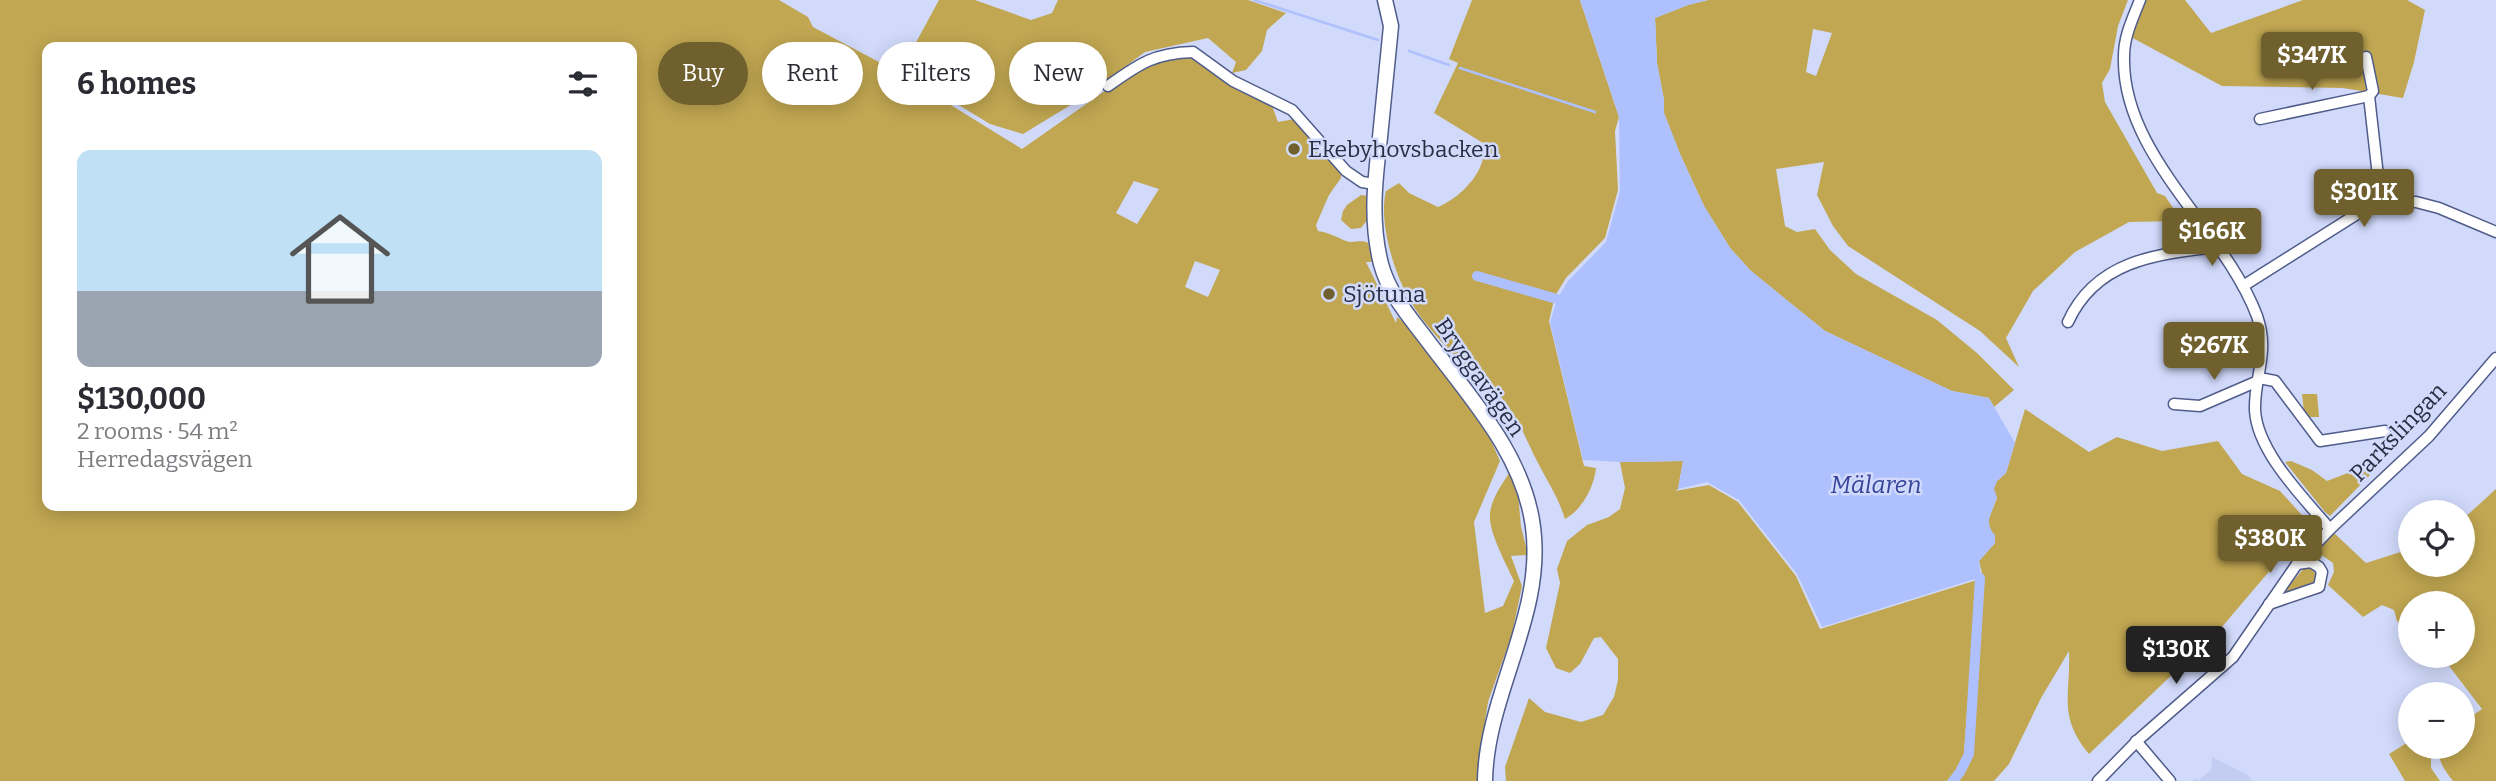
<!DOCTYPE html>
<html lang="en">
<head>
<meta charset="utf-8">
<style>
	body { margin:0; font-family:Bitter,serif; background:#f2f2f3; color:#2b2b33; height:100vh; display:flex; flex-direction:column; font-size:26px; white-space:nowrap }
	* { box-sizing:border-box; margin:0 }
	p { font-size:23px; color:#7c7c81 }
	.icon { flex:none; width:38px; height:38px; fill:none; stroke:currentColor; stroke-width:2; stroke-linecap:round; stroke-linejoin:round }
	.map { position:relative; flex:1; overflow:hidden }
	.drawer { position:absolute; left:42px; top:42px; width:595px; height:469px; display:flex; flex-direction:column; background:#fff; border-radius:14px; box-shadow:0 4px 18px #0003 }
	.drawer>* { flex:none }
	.guide { position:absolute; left:658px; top:42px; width:665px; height:63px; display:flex; gap:14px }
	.tools { position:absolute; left:2398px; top:500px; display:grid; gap:14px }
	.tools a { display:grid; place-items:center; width:77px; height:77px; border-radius:50%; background:#fff; box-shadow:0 4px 18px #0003; font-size:35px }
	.price { position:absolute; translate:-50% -60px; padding:0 16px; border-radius:7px; background:#6f602d; color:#fff; font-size:23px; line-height:46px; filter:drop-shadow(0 2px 4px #0008) }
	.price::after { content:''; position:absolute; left:50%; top:42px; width:21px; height:16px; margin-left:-10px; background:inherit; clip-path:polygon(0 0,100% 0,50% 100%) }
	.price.selected { background:#222; color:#fff }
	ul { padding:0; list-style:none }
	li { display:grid; align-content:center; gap:14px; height:371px; padding:0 35px }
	li span { display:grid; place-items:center; height:217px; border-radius:14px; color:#555 }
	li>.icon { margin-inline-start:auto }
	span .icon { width:126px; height:126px; fill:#fffc; stroke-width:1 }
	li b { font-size:30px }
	h2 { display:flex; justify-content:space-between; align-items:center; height:84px; padding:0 35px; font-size:30px }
	.tag { padding:0 24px; border-radius:32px; background:#fff; box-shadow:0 4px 18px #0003; font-size:24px; line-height:63px }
	.tag.selected { background:#6f602d; color:#fff }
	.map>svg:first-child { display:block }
</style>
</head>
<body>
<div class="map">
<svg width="2496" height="781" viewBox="0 0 2496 781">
	<rect width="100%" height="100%" fill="#d1dafb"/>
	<!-- built -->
	<path fill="#c2cdf1" d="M2212 757 2248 775 2252 781H2192L2196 778 2199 780 2211 770Z"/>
	<!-- green -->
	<g fill="#c1a752" fill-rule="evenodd">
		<path d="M0 0H779L808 17 813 27 894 70 1022 149 1139 67 1193 54 1271 103 1278 122 1294 119 1341 172V178L1329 195 1316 225 1318 231C1330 233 1336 237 1346 241 1353 244 1360 239 1368 243L1373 262H1366L1396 323 1397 317 1407 325 1479 413 1500 461 1474 522 1485 613 1503 606 1514 581C1507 566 1490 534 1490 518 1489 502 1501 486 1509 473L1518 493 1521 527 1528 555 1511 556 1522 586 1512 634 1488 702 1479 758V781H0ZM47 47H632V506H47ZM1134 181 1159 189 1137 224 1116 213ZM1195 261 1220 270 1208 297 1185 287Z"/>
		<path d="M939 0H975L1031 20 1052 13 1058 0H1248L1286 13 1267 30 1262 51 1246 70 1232 73 1236 62 1208 38 1145 52 1087 95 1023 134 990 124 901 70Z"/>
		<path d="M1472 0H1580L1619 117 1615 131 1618 190 1605 238 1566 278 1555 296 1549 321 1584 466 1596 468C1594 487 1582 510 1565 519 1557 494 1548 483 1537 461 1525 438 1518 416 1500 396 1487 381 1467 369 1452 353 1438 338 1422 321 1412 304 1395 277 1378 222 1386 191L1399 183 1409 193 1438 207C1455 200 1474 183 1481 165 1484 159 1483 150 1483 143L1434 113 1458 63 1449 59Z"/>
		<path d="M1708 0H2128L2118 26 2110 69 2102 83 2105 102 2157 193 2165 196 2182 221 2129 222 2075 252 2033 291 2006 338 2019 367 1980 331 1848 246 1833 226 1817 195 1824 162 1776 169 1785 226 1797 232 1815 229 1830 250 1856 274 1937 320 1977 353 2014 390 1994 407 1989 398 1952 391 1825 331 1751 271 1730 248 1704 206 1680 154 1664 113V100L1657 63 1655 18 1688 5ZM1813 29 1832 33 1816 76 1806 72Z"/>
		<path d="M2143 0H2185L2211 33 2303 0H2407L2425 10 2414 62 2403 98 2343 88 2222 86 2129 36Z"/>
		<path d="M1361 195 1368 196 1369 218 1361 228 1351 229 1341 220 1343 211 1347 205Z"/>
		<path d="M2302 394H2317L2319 417H2308L2304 412Z"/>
		<path d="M2025 409 2089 452 2117 437 2162 451 2218 441 2242 474 2280 491 2310 524 2298 539 2301 546 2287 559 2284 554 2221 628 2089 754C2057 716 2071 693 2069 651L2041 698 2009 764 1994 781H1956L1968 767 1973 750 1983 577 1979 561 1995 543 1988 521 1997 498 1993 489 1997 481 2006 473Z"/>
		<path d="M1683 461 1678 489 1675 491 1709 485 1738 502 1796 576 1820 629 1977 580 1964 754 1962 763 1947 781H1506L1505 767 1529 698 1545 712 1581 722 1603 715 1614 697 1618 680V659L1601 637 1594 638 1580 664 1570 673 1556 668 1546 648 1560 583 1557 569 1567 541 1587 525 1609 517 1620 509 1625 488 1620 462Z"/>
		<path d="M2291 461 2312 470 2327 481 2353 471H2365L2370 475 2330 516 2325 512 2285 462Z"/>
		<path d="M2496 489V781H2453C2445 771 2437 760 2439 747H2462V723L2482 709 2446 662 2445 656H2462V604H2410L2409 636 2397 621 2394 610 2382 605 2363 617 2328 585 2334 572 2333 563 2316 551 2334 533 2366 563 2410 549V565H2462V520Z"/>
		<path d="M2309 567 2317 575 2316 581 2313 585 2283 593 2304 568Z"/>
		<path d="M2410 741V747H2431V768L2440 781H2405L2389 754Z"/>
	</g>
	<!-- water -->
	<path fill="#aec0fe" d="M1580 0H1708L1688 5 1655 18 1657 63 1664 100V113L1680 154 1704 206 1730 248 1751 271 1825 331 1952 391 1989 398 2015 443 2006 473 1997 481 1994 489 1997 497C1992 512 1983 523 1995 535V543L1979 561 1981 577 1822 627 1797 574 1739 500 1707 482 1678 489 1683 461 1620 462 1583 460 1550 323 1557 299 1568 281 1606 242 1620 191 1619 117Z"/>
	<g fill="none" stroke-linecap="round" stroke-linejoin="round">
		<!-- stream -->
		<g stroke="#aec0fe" stroke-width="2.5">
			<path d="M1254 0 1378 40"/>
			<path d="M1409 51 1449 65"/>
			<path d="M1460 68 1595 112"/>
		</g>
		<!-- canal -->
		<g stroke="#aec0fe" stroke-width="10">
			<path d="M1477 276 1557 299"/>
			<path d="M1953 781 1960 772 1969 754 1980 578"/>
		</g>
		<!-- street casing -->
		<g stroke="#505c8a" stroke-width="13">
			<g id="street">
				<path d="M2140 0C2133 18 2124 36 2124 56 2121 155 2224 228 2257 316 2270 353 2254 376 2255 410 2257 452 2304 498 2330 529"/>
				<path d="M2366 57 2373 91 2369 96 2379 185 2376 202"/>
				<path d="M1108 86C1139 64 1154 53 1193 52L1233 81 1292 110 1346 171 1362 182 1375 184"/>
				<path d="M2260 119 2369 96"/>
				<path d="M2243 286 2376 202H2416L2439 208 2496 232"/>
				<path d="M2068 322C2096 260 2157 254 2217 247"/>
				<path d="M2259 378 2275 381 2320 441 2385 431"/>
				<path d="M2174 404 2200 406 2258 381"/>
				<path d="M2269 604 2319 587 2322 572 2319 567 2311 562 2297 564"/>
				<path d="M2136 741 2170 781"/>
				<path d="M2098 781 2138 740 2233 657 2297 564 2330 529 2429 436 2496 358"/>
			</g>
		</g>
		<!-- secondary casing -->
		<g stroke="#505c8a" stroke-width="17">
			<path id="secondary" d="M1385 0 1391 26C1387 63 1384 100 1380 137 1375 180 1370 221 1381 264 1389 294 1409 316 1427 340 1469 396 1524 455 1533 527 1545 615 1486 695 1485 781"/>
		</g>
		<!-- street -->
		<use href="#street" stroke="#fff" stroke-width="10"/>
		<!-- secondary -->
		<use href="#secondary" stroke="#fff" stroke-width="14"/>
	</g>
	<!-- markers -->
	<g fill="#6f602d" stroke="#d1dafb" stroke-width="2.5">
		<circle cx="1294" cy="149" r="7"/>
		<circle cx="1329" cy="294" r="7"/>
	</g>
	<g text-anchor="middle" stroke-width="5" stroke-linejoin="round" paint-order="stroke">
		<!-- poi labels -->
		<g font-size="23" fill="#292e43" stroke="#d1dafb" text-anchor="start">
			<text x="1308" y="157">Ekebyhovsbacken</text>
			<text x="1343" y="302">Sjötuna</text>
		</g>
		<!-- street labels -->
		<g font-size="23" fill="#292e43" stroke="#d1dafb">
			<text transform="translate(1480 377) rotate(55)" y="8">Bryggavägen</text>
			<text transform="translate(2398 432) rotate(-46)" y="8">Parkslingan</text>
		</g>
		<!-- water labels -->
		<g font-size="24" font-style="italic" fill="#35439a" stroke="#d1dafb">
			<text x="1876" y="493">Mälaren</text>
		</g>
	</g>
</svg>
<div class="tools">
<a><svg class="icon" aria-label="locate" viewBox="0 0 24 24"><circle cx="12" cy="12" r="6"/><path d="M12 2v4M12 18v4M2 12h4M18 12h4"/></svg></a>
<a>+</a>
<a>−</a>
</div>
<b class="price" style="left:2312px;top:92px">$347K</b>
<b class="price" style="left:2364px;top:229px">$301K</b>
<b class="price" style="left:2212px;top:268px">$166K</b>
<b class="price" style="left:2214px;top:382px">$267K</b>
<b class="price" style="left:2270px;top:575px">$380K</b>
<b class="price selected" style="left:2176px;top:686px">$130K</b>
<div class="guide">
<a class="tag selected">Buy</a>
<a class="tag">Rent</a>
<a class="tag">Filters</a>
<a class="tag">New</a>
</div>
<section class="drawer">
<h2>6 homes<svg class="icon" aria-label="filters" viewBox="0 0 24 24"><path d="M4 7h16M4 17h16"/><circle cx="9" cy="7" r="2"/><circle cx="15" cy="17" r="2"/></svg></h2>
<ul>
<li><span style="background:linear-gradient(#bfe0f5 65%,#9aa5b1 0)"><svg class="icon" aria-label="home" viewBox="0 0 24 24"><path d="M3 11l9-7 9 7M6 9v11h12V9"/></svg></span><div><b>$130,000</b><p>2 rooms · 54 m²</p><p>Herredagsvägen</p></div></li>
</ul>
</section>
</div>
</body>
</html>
